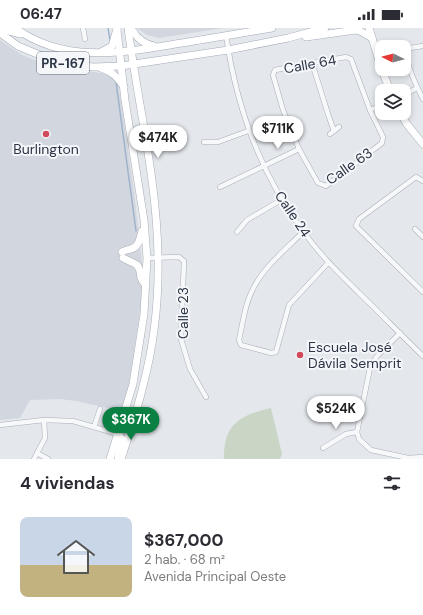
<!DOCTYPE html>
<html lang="es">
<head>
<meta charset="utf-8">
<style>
	body { margin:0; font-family:"DM Sans",sans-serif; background:#f2f2f3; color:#2b2b33; height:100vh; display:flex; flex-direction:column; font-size:15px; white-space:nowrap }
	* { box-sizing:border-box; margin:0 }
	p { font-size:13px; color:#7c7c81 }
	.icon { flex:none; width:22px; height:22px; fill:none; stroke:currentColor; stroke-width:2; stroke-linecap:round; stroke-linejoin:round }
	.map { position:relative; height:431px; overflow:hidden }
	.side { display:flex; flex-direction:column; background:#fff; flex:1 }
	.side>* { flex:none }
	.needle { width:26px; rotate:276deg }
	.buttons { position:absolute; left:375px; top:12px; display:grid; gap:8px }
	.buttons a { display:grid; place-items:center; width:36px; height:36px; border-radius:8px; background:#fff; box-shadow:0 2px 6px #0003; font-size:20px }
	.price { position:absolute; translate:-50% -34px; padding:0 9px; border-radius:14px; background:#fff; color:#222; font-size:13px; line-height:26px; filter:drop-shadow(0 1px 2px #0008) }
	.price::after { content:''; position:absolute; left:50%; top:24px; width:12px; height:9px; margin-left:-6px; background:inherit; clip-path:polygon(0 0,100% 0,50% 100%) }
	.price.on { background:#0b8043; color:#fff }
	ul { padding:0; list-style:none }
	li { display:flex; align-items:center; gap:12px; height:100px; padding:0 20px }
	li span { display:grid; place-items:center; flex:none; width:112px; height:80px; border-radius:8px; color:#555 }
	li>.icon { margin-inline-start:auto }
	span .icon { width:48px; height:48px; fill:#fffc; stroke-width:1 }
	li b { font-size:17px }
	h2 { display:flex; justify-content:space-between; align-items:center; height:48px; padding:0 20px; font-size:17px }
	.status { display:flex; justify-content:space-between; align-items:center; height:28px; padding:0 20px; background:#fff; direction:ltr }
	.status svg { height:11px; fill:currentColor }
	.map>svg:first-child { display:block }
</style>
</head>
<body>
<div class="status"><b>06:47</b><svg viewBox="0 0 49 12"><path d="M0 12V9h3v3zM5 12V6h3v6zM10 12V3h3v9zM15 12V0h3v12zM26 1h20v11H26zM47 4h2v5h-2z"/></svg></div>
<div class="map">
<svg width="423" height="431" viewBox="0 0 423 431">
	<rect width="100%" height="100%" fill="#e4e7ec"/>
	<!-- built -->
	<g fill="#d2d6de">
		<path d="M137 0H223L159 10 147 7Z"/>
		<path d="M0 12 22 27 56 40 103 45 118 53 134 163 142 236V271L129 356 121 383 76 373 60 371 30 372 20 390 0 392Z"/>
	</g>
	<!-- green -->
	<path fill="#c9d6c5" d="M271 380 282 426 280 431H224C223 396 241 387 271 380Z"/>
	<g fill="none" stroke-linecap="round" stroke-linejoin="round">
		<!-- stream -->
		<g stroke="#9fb4cc" stroke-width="1.5">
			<path d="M108 0 110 12"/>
			<path d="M116 54 136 203"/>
		</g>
		<!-- street casing -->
		<g stroke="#a9aeb7" stroke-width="5.5">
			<g id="street">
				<path d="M83 0 85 11"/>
				<path d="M226 7C236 78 260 145 303 203 319 226 339 245 358 264 380 285 401 307 423 328"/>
				<path d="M423 18 410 20 406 23C407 39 416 57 423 71"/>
				<path d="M346 29 351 31 370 82 383 109 382 115 326 158 318 155 299 121 283 82 273 47 275 42Z"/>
				<path d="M312 35 328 86 334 103"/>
				<path d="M404 67 417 60"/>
				<path d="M370 82 382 77"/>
				<path d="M330 106 339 99"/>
				<path d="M204 114H218L248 103"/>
				<path d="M423 153 416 149 359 191 356 198 423 264"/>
				<path d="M220 159 299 121"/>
				<path d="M415 201 423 209"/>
				<path d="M237 204 247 192 281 172"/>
				<path d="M303 204C286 221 265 238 254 259 245 275 243 294 239 312L241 317 271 325 276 324 289 277 328 235"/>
				<path d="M147 230 179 229 184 233 181 311 190 341 206 369"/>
				<path d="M400 305 377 328 370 340 357 404 359 411 371 422 408 430 423 429"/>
				<path d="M0 397 44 392 73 393 118 406"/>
				<path d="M94 399 100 381"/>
				<path d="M323 420 346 406 357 404"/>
				<path d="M37 425 48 431"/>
				<path d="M34 431 45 410 44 392"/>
			</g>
		</g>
		<!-- secondary casing -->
		<g stroke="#a9aeb7" stroke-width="8">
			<g id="secondary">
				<path d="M369 0 380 36 390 63"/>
				<path d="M401 85 406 95 423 116"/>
				<path d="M122 224C125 222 127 222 131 221 139 219 140 210 142 203"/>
				<path d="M123 230C128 233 133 234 137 237 141 242 140 245 141 250 142 253 144 255 146 258"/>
				<path d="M118 429 122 411 119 407"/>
				<path d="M110 431 133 356 144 286 147 230 144 192 125 72 117 2"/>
				<path d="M121 431C129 407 137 383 143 358 154 316 159 272 158 229 157 152 138 76 128 0"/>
			</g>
		</g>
		<!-- primary casing -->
		<g stroke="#a3abb8" stroke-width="8">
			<g id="primary">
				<path d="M15 0C66 37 125 24 182 15 212 10 242 5 272 0"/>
				<path d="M131 0C136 9 143 16 154 18"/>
				<path d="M0 1 21 6"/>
				<path d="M0 5 18 18 54 33 73 37 94 39 121 38 228 22 288 10 325 0"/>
				<path d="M306 9 356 2 360 3 372 10"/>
				<path d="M101 24 112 18 117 1"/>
				<path d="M101 40C112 43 118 50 124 59"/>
			</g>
		</g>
		<!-- street -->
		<use href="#street" stroke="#f7f8fa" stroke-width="4.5"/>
		<!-- secondary -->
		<use href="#secondary" stroke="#fff" stroke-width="7"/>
		<!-- primary -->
		<use href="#primary" stroke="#fff" stroke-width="7"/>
	</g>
	<!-- markers -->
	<g fill="#d1495b" stroke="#f4f6f9" stroke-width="1.5">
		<circle cx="46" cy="106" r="4"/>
		<circle cx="300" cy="327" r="4"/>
	</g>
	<g text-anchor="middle" stroke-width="4" stroke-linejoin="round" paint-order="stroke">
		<!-- shield labels -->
		<rect fill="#f4f6f9" stroke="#676e7b" stroke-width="1" x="37" y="24" width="52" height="22" rx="3"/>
		<g font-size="13" font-weight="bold" fill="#2b3445">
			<text x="63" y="40">PR-167</text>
		</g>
		<!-- street labels -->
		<g font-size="14" fill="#2b3445" stroke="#f4f6f9">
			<text transform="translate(310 36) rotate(-10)" y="5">Calle 64</text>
			<text transform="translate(349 138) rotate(-35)" y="5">Calle 63</text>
			<text transform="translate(293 186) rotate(56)" y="5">Calle 24</text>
			<text transform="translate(183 285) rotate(-90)" y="5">Calle 23</text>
		</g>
		<!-- poi labels -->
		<g font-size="14" fill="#2b3445" stroke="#f4f6f9">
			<text x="46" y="126">Burlington</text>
			<text x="308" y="324" text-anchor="start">Escuela José<tspan x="308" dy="16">Dávila Semprit</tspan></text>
		</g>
	</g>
</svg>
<div class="buttons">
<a><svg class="needle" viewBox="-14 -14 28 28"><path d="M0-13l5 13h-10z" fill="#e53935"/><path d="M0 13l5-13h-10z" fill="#7c7c81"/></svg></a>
<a><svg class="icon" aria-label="layers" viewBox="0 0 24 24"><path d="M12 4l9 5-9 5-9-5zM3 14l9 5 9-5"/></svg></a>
</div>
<b class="price" style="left:278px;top:122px">$711K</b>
<b class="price" style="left:158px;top:131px">$474K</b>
<b class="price" style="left:336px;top:402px">$524K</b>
<b class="price on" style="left:131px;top:413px">$367K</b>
</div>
<section class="side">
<h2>4 viviendas<svg class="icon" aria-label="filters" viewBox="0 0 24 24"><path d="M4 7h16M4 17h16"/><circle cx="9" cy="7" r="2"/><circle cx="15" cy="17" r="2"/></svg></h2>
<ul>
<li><span style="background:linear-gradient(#c9d6e8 60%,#c2b280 0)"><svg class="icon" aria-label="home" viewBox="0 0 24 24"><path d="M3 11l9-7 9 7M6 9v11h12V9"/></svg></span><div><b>$367,000</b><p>2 hab. · 68 m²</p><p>Avenida Principal Oeste</p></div></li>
</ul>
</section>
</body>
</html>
